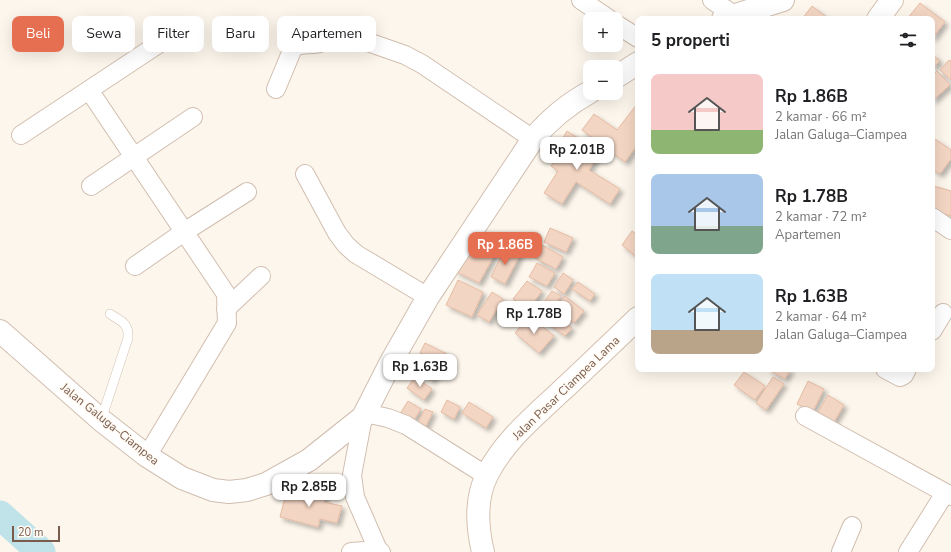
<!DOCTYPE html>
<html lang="id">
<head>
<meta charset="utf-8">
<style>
	body { margin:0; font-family:"Nunito Sans",sans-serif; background:#f2f2f2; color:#202124; height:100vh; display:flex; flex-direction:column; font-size:15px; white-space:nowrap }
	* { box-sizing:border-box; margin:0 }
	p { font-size:13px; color:#757577 }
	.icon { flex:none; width:22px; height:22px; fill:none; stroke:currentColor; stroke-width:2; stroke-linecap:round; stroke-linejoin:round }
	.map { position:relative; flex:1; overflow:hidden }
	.panel { position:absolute; left:635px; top:16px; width:300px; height:356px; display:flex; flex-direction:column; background:#fff; border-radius:8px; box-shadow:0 4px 16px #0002 }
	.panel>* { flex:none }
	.guide { position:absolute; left:12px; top:16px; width:380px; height:36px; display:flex; gap:8px }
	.tools { position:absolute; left:583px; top:12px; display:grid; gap:8px }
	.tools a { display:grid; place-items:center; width:40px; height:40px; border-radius:8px; background:#fff; box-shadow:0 4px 16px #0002; font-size:20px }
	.scale { position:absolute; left:12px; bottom:10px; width:48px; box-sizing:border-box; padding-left:4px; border:2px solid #7a5c4d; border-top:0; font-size:11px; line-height:14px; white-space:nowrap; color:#7a5c4d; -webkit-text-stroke:3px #fffaf3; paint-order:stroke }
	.price { position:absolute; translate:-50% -34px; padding:0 9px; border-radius:8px; background:#fff; color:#222; font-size:13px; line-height:26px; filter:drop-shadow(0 1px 2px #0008) }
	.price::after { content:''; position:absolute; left:50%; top:24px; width:12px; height:9px; margin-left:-6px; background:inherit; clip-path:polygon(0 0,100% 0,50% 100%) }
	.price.active { background:#e76f51; color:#fff }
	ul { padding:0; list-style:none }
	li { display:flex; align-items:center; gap:12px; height:100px; padding:0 16px }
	li span { display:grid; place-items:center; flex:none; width:112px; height:80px; border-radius:8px; color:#555 }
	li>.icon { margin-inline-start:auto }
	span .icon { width:48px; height:48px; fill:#fffc; stroke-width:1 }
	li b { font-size:17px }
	h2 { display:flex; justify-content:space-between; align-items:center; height:48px; padding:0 16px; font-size:17px }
	.pill { padding:0 14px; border-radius:8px; background:#fff; box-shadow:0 4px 16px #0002; font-size:14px; line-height:36px }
	.pill.active { background:#e76f51; color:#fff }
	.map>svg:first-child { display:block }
</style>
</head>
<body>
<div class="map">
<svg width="951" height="552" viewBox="0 0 951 552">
	<defs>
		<filter id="shadow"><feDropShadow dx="3.5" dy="3.5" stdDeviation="2" flood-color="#0004"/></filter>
	</defs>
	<rect width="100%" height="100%" fill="#fdf6ec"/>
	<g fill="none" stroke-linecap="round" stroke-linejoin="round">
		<!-- river -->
		<path stroke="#bfe3e8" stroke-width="29" d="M0 515 41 552"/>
	</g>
	<!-- building -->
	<g fill="#f3d5c3" stroke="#e6bba3" filter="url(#shadow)">
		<path d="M920 3 945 22 932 39V19H907Z"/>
		<path d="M812 6 829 19H802Z"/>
		<path d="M932 54 940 61 932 69Z"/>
		<path d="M949 60 951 61V80L940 70Z"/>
		<path d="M937 71 950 85 932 101V76Z"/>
		<path d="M637 104 638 105V144L625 162 582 130 594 114 617 130Z"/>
		<path d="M567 131 600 152 589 170 620 189 610 204 576 182 562 204 544 193 558 171 551 166 554 162 550 159Z"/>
		<path d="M935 139 951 150V159L940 174 932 169V144Z"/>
		<path d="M934 186 951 191V216L932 210V192Z"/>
		<path d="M550 228 573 238 566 252 544 242Z"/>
		<path d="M632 231 638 235V258L622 245Z"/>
		<path d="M471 241 495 254 479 283 455 271Z"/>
		<path d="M542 245 563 257 556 269 535 258Z"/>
		<path d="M505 248 520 255 505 284 491 277Z"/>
		<path d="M537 263 555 273 547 286 529 277Z"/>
		<path d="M563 273 573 280 564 294 554 287Z"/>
		<path d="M458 280 483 292 472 317 446 305Z"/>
		<path d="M527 281 542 291 528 310 513 299Z"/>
		<path d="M578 282 595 294 590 301 572 289Z"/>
		<path d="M552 291 561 296 552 309 543 303Z"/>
		<path d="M492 292 503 299 489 322 477 315Z"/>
		<path d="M565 296 584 311 574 323 555 308Z"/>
		<path d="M542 305 572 328 565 336 535 314Z"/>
		<path d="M529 316 554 336 539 353 515 333Z"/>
		<path d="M425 343 447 354 442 364 420 353Z"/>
		<path d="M427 362 439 372 432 381 419 372Z"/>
		<path d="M767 369H791L785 379Z"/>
		<path d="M744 372 765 386 755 400 734 385Z"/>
		<path d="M415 377 432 389 424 400 407 388Z"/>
		<path d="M773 377 784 384 766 410 756 403Z"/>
		<path d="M808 381 824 389 813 411 797 404Z"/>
		<path d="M828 395 844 405 834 422 818 412Z"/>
		<path d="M447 400 460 407 454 419 441 412Z"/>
		<path d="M408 401 421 409 411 425 398 417Z"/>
		<path d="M469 402 493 417 486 428 462 413Z"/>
		<path d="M425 409 433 412 423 432 415 428Z"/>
		<path d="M288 486 326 495 324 502 342 506 337 523 320 519 318 527 280 517Z"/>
	</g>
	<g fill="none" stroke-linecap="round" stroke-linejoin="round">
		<!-- service casing -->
		<g stroke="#d1beb0" stroke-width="10">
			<path id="service" d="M101 420 128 338C129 323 121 321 110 314"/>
		</g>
		<!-- minor casing -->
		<g stroke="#d1beb0" stroke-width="20">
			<g id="minor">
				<path d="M581 0 609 19"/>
				<path d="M712 0 734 15"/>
				<path d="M616 24 638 38"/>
				<path d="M276 89 293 48C303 41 312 47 322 42 325 40 328 35 332 33L339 32 405 55 422 64 533 139"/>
				<path d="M89 90 226 294 227 323 147 456"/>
				<path d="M21 135 178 31"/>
				<path d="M305 174 337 233 346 245 356 254 428 297"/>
				<path d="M91 186 193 117"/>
				<path d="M932 217 951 230"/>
				<path d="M135 266 184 232 247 192"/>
				<path d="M226 309 261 276"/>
				<path d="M932 331 943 313"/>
				<path d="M885 369 900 377 904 375 907 369"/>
				<path d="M365 413 388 418 406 425 487 476"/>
				<path d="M805 416 951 496"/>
				<path d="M363 417 352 475 355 497 378 550 381 552"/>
				<path d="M351 552 378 550"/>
				<path d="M841 552 852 526"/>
				<path d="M908 552 945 493"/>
			</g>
		</g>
		<!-- tertiary casing -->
		<g stroke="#d1beb0" stroke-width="24">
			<g id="tertiary">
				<path d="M723 19 783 0"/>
				<path d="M616 77 638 63"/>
				<path d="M0 331 101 420 147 456 182 478 213 490 229 492 247 490 266 484 309 460 363 417 391 362 428 297 533 139C549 120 568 104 590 92"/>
			</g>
		</g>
		<!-- secondary casing -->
		<g stroke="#d6c0b0" stroke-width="24">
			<g id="secondary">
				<path d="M878 19 892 0"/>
				<path d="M483 552C477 527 475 499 487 475 503 443 531 419 557 395 584 370 611 344 638 318"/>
			</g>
		</g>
		<!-- service -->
		<use href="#service" stroke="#fff" stroke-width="9"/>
		<!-- minor -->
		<use href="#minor" stroke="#fff" stroke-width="18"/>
		<!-- tertiary -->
		<use href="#tertiary" stroke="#fff" stroke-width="22"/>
		<!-- secondary -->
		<use href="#secondary" stroke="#fff" stroke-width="22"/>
	</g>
	<g text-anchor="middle" stroke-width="3" stroke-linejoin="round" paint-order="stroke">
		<!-- street labels -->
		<g font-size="12" fill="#7a5c4d" stroke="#fffaf3">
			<text transform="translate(566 388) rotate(-44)" y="4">Jalan Pasar Ciampea Lama</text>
			<text transform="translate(110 424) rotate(39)" y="4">Jalan Galuga–Ciampea</text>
		</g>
	</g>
</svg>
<div class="tools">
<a>+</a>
<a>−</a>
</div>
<div class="scale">20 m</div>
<b class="price" style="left:577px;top:171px">Rp 2.01B</b>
<b class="price active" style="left:505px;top:266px">Rp 1.86B</b>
<b class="price" style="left:534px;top:335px">Rp 1.78B</b>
<b class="price" style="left:420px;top:388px">Rp 1.63B</b>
<b class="price" style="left:309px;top:508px">Rp 2.85B</b>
<div class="guide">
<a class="pill active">Beli</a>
<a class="pill">Sewa</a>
<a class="pill">Filter</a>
<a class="pill">Baru</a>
<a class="pill">Apartemen</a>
</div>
<section class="panel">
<h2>5 properti<svg class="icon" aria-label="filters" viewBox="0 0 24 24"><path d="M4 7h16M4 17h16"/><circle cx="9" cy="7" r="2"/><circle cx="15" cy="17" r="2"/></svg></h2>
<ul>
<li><span style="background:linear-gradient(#f6c9c9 70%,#8fb573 0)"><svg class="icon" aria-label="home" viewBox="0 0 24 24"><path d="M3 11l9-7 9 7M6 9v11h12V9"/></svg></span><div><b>Rp 1.86B</b><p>2 kamar · 66 m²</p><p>Jalan Galuga–Ciampea</p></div></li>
<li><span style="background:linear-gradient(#a9c7e8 65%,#7fa58c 0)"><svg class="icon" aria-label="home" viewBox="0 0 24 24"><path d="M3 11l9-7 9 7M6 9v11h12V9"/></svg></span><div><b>Rp 1.78B</b><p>2 kamar · 72 m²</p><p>Apartemen</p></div></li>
<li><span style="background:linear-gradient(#bfe0f5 70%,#b9a48a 0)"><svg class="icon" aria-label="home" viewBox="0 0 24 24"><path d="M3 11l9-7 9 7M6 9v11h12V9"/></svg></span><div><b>Rp 1.63B</b><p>2 kamar · 64 m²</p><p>Jalan Galuga–Ciampea</p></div></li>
</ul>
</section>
</div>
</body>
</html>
